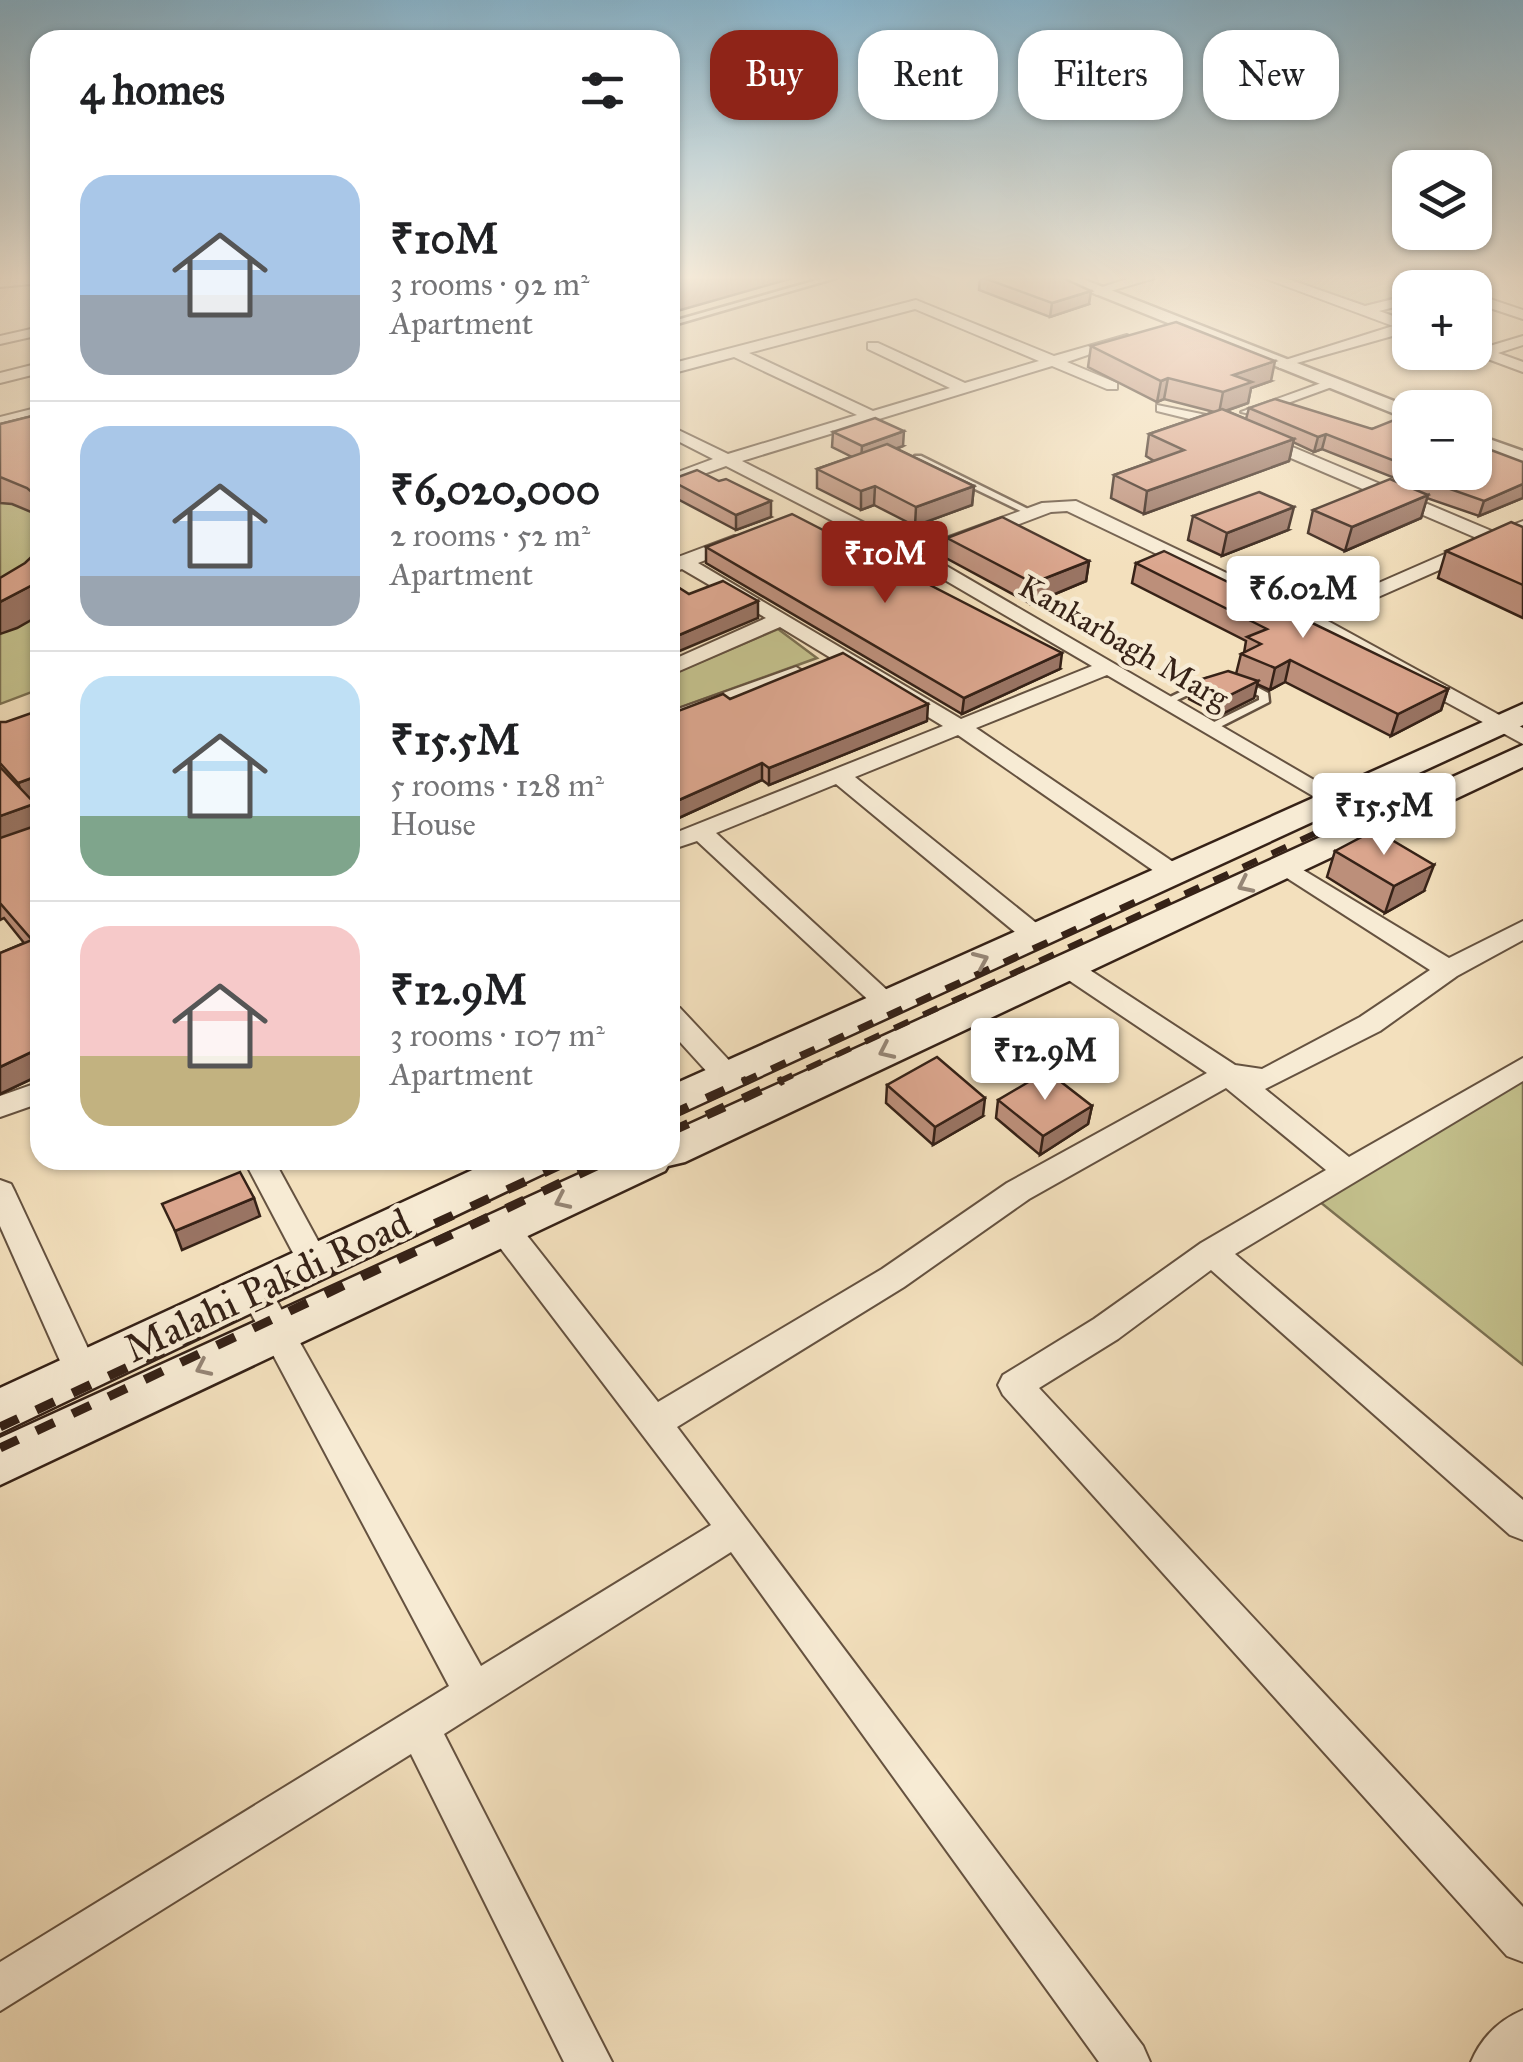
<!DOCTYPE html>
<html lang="en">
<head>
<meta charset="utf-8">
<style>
	body { margin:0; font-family:"IM FELL Great Primer",serif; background:#f6f6f6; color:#202124; height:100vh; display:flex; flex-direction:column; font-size:38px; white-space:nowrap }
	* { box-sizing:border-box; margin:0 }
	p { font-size:32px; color:#757577 }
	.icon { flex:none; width:55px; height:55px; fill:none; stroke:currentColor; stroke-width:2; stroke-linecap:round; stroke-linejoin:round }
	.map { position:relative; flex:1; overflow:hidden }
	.details { position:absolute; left:30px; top:30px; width:650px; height:1140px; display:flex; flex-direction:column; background:#fff; border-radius:30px; box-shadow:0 2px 8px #0004 }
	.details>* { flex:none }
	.guide { position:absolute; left:710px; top:30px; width:662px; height:90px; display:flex; gap:20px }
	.fabs { position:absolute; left:1392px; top:150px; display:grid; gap:20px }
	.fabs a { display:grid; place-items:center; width:100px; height:100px; border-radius:20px; background:#fff; box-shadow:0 2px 8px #0004; font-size:50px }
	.price { position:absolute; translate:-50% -85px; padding:0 22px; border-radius:10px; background:#fff; color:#222; font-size:32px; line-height:65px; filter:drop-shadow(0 2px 5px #0008) }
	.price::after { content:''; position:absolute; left:50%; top:60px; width:30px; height:22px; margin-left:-15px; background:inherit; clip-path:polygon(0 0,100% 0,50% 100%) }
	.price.current { background:#8f2418; color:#fff }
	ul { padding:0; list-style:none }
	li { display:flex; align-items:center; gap:30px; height:250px; padding:0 50px }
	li+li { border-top:2px solid #e0e0e0 }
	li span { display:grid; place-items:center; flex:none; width:280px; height:200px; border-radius:30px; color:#555 }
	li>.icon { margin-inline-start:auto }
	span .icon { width:120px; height:120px; fill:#fffc; stroke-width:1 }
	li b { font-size:42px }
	h2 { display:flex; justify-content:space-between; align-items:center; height:120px; padding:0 50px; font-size:42px }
	.pill { padding:0 35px; border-radius:30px; background:#fff; box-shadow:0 2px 8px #0004; font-size:35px; line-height:90px }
	.pill.current { background:#8f2418; color:#fff }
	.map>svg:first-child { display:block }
</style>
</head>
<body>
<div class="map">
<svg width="1523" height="2062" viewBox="0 0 1523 2062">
	<rect width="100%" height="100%" fill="#f3e0bd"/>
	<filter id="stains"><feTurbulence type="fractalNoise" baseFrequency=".002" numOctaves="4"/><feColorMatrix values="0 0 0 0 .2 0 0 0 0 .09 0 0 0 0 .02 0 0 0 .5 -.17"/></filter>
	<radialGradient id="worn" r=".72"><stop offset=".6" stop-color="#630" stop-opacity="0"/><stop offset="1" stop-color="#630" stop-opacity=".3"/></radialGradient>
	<!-- green -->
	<g fill="#c3c08c" stroke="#7c7152" stroke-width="2.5">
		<path d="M1288 278H1414L1436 286 1410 288V293L1364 306Z"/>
		<path d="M40 425V689L0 704V436Z"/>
		<path d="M778 629 817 658 670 711V675Z"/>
		<path d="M1523 1068V1365L1310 1194Z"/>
	</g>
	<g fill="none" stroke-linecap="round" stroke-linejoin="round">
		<!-- service casing -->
		<g stroke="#655240" stroke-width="5">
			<g id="service">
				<path d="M824 278H836L670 326V322Z"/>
				<path d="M915 456H921L1036 513 1029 515 915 460Z"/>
				<path d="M1207 679 1211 680V684L1171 703 1167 704 1162 701Z"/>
				<path d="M1242 679 1268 693 1269 702 1216 729H1208V725L1259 700V696L1238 684V680Z"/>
			</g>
		</g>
		<!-- minor casing -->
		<g stroke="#655240" stroke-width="4">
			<g id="minor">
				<path d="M40 278V283L0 287V279Z"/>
				<path d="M1130 278H1155L1097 295 1090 291Z"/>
				<path d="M1264 278H1285L1365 306 1410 295V303L1379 311 1410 322V331L1279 368V362L1393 326Z"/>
				<path d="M1413 278H1433L1453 288H1432Z"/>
				<path d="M1475 294 1523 310V319L1475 303Z"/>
				<path d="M916 300 1054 356 1127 335 1134 339 1067 362 1117 383V389H1107L1052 366 742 461 916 549 1042 503 1076 501 1310 613 1479 539 1214 425 1157 411V405L1226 419 1494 532 1523 521V533L1326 620 1523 728V744L1303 624 1067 511 1051 512 931 557 1345 798 1333 805 1325 803 1107 675 976 728 1182 868 1185 873 1182 878H1164L958 735 855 777 1045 930 1049 936 1045 942H1027L836 784 716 833 900 1002 897 1008H877L697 841 670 850V835L943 726 780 627 670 675V661L766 618 682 569 670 573V560L734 536H746V544L698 563 961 719 1092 666 926 569 726 466 670 486V475L713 459 670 437V426L728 454 857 415 734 357 670 374V364ZM915 309 1039 361 965 383 878 343H868V349L950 388 873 411 749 353Z"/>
				<path d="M40 327V335L0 344V336Z"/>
				<path d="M1523 336V345L1498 353 1523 362V372L1469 352H1475V346L1483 348Z"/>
				<path d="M40 363V373L0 383V373Z"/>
				<path d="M1327 381 1340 384 1255 415 1241 412Z"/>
				<path d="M40 407V417L0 427V417Z"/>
				<path d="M796 667 806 673 803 677 670 726V712Z"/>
				<path d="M1285 859 1449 958 1523 921V940L1457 976 1380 1031 1265 1089 1349 1157 1523 1058V1081L1235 1254 1523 1500V1540L1510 1535 1211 1270 1118 1339 1039 1388 1523 1907V1962L1507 1956 1003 1395 998 1385 1003 1375 1094 1319 1201 1243 1326 1170 1226 1088 1029 1199 904 1287 677 1427 1143 2046 1150 2062H1099L731 1552 444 1734 612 2062H564L411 1754 0 2011V1962L449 1686 238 1289 243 1280 254 1276 265 1280 481 1666 711 1525 492 1237 487 1228 492 1219 503 1216 514 1219 658 1402 882 1269 1007 1183 1207 1073 1061 975 1057 969 1061 963H1079L1235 1065 1262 1069 1360 1017 1430 970 1276 871 1273 866Z"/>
				<path d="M670 1005 680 1008 739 1071 743 1078 739 1085H719L670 1031Z"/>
				<path d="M40 1082V1103L0 1117V1096Z"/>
				<path d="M244 1160H274L329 1261 324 1270 313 1274 302 1270Z"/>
				<path d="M0 1180 11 1184 15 1192 99 1372 94 1382 82 1386 70 1382 65 1372 0 1226Z"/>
				<path d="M1523 2010V2062H1471C1481 2038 1499 2020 1523 2010Z"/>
			</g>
		</g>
		<!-- tertiary casing -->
		<g stroke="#655240" stroke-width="5">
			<g id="tertiary">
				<path d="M1056 278H1080L1412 408 1410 420Z"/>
				<path d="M1475 434 1523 451V465L1475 447Z"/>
			</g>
		</g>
		<!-- secondary casing -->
		<g stroke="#362217" stroke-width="5">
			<g id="secondary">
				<path d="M1523 704V725L670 1118V1086Z"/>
				<path d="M1523 745V767L685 1162 668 1166 665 1171 0 1485V1438L610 1160H670V1133Z"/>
				<path d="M494 1160H556L549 1171 0 1433V1388Z"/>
			</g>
		</g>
		<!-- service -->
		<use href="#service" fill="#f7ebd4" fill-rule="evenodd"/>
		<!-- minor -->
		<use href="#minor" fill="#f7ebd4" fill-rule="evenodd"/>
		<!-- tertiary -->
		<use href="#tertiary" fill="#f7ebd4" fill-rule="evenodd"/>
		<!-- secondary -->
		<use href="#secondary" fill="#f7ebd4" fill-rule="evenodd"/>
		<!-- rail-far1 -->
		<g stroke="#362217" stroke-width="6" stroke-dasharray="16 16" stroke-linecap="butt">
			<path d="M742 1082 1143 898"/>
			<path d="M778 1082 1318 832"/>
		</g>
		<!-- rail -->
		<g stroke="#362217" stroke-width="9" stroke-dasharray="20 20" stroke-linecap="butt">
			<path d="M670 1115 747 1080"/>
			<path d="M670 1132 783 1080"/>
			<path d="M0 1427 571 1160"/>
			<path d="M0 1448 609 1160"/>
		</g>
	</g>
	<!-- wall -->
	<g fill="#bc8f7a" stroke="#362217" stroke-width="2.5">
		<path d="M980 278H1063L1089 304 1050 317 979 290Z"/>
		<path d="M1091 346 1271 381 1251 388 1248 403 1226 411 1246 419 1249 408 1372 429 1410 418V472H1475L1523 462V498L1479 516 1427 498 1421 518 1345 551 1308 533 1313 510 1410 487V484L1322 449 1314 452 1293 442 1289 461 1144 514 1111 498 1114 475 1154 461 1146 456 1149 434 1214 412 1164 399 1157 402 1088 367Z"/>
		<path d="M40 414V518L36 514 12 504 0 503V424Z"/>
		<path d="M833 432 903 446 896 449 974 486 972 505 915 526 874 505 861 510 817 488V469L852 457 832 447Z"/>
		<path d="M670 480 771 517 736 530 670 495Z"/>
		<path d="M1193 516 1288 530 1222 556 1188 540Z"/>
		<path d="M1523 527V618L1438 578 1446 551Z"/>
		<path d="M947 538 1089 561 1086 581 1031 604 946 558Z"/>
		<path d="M706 547 1060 669 962 714 706 563Z"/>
		<path d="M1136 563 1448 689 1441 710 1391 736 1285 682 1270 690 1257 684 1254 698 1220 715 1189 699 1192 682 1236 674 1241 654 1244 653 1246 641 1132 583Z"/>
		<path d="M730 699 927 721 769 785 762 780 670 822V714Z"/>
		<path d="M0 722 32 800 40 809V1075L0 1094V953L24 943 4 918 0 920Z"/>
		<path d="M1335 851 1424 891 1385 913 1327 877Z"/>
		<path d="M887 1085 983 1116 933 1145 886 1103Z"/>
		<path d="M998 1100 1092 1106 1088 1124 1040 1155 996 1118Z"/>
	</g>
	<!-- shaded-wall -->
	<g fill="#997463" stroke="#362217" stroke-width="2.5">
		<path d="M670 278H793L670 313Z"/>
		<path d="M1091 291 1089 304 1050 317 1052 303Z"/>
		<path d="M1275 361 1271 381 1251 388 1248 403 1219 413 1223 392 1233 375Z"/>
		<path d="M1168 378 1164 399 1157 402 1161 381Z"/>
		<path d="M904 431 903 446 861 461 862 446Z"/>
		<path d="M1326 434 1322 449 1314 452 1318 437Z"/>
		<path d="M1294 439 1289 461 1144 514 1147 491Z"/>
		<path d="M1523 484V498L1479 516 1484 501Z"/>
		<path d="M875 486 874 505 861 510V491Z"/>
		<path d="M974 486 972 505 915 526 916 507Z"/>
		<path d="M1428 495 1421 518 1345 551 1352 527Z"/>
		<path d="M771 501V517L736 530V515Z"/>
		<path d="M1294 507 1288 530 1222 556 1227 533Z"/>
		<path d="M1089 561 1086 581 1031 604 1033 583Z"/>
		<path d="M40 581V615L17 628 0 634V602Z"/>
		<path d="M758 601V618L670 655V639Z"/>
		<path d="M1062 653 1060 669 962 714 964 698Z"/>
		<path d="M1290 660 1285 682 1270 690 1275 668Z"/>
		<path d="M1258 681 1254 698 1220 715 1224 698Z"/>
		<path d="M1448 689 1441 710 1391 736 1398 714Z"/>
		<path d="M928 704 927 721 769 785V768Z"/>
		<path d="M762 763V780L670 822V804Z"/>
		<path d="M40 775V797L25 802 18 783Z"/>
		<path d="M31 805 39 826 0 841V816Z"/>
		<path d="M1434 865 1424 891 1385 913 1394 886Z"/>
		<path d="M40 1048V1075L0 1094V1067Z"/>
		<path d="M985 1098 983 1116 933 1145 935 1127Z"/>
		<path d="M1092 1106 1088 1124 1040 1155 1043 1136Z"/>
		<path d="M254 1198 260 1216 182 1250 175 1231Z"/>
	</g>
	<!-- building -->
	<g fill="#dba68e" stroke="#362217" stroke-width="2.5">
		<path d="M984 278H1063L1091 291 1052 303Z"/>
		<path d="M1176 322 1275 361 1233 375 1252 382 1223 392 1168 378 1161 381 1091 346Z"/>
		<path d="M1275 399 1372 429 1404 416 1410 418V467L1326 434 1318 437 1249 408Z"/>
		<path d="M1222 409 1294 439 1147 491 1114 475 1184 450 1149 434Z"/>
		<path d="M40 414V499L27 488 0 477V424Z"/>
		<path d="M875 418 904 431 862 446 833 432Z"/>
		<path d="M887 444 974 486 916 507 875 486 861 491 817 469Z"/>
		<path d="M1475 444 1523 462V484L1484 501 1413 476 1417 472H1475Z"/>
		<path d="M697 470 719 481 726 479 771 501 736 515 670 480Z"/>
		<path d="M1390 479 1428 495 1352 527 1313 510Z"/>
		<path d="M1259 492 1294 507 1227 533 1193 516Z"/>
		<path d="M792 514 1062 653 964 698 706 547Z"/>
		<path d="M1002 517 1089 561 1033 583 947 538Z"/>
		<path d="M1511 522 1523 527V585L1446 551Z"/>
		<path d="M40 549V581L0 602V578L25 563Z"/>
		<path d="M1164 551 1448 689 1398 714 1290 660 1275 668 1241 654 1261 644 1247 637 1267 629 1136 563Z"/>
		<path d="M723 581 758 601 670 639V582L689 594Z"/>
		<path d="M843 653 928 704 769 768 762 763 670 804V714L723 694 730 699Z"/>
		<path d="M1228 671 1258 681 1224 698 1192 682Z"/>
		<path d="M40 710V775L18 783 0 763V722H6Z"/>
		<path d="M0 767 40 809V1048L0 1067V953L32 940 0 903V838L35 826 36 809 31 805 0 816Z"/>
		<path d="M1375 830 1434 865 1394 886 1335 851Z"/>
		<path d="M937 1057 985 1098 935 1127 887 1085Z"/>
		<path d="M1047 1071 1092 1106 1043 1136 998 1100Z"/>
		<path d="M240 1172 254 1198 175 1231 162 1204Z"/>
	</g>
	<!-- one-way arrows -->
	<defs><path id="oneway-chevron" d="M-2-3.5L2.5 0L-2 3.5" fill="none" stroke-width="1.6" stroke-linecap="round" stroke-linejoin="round" transform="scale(2.5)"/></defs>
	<g stroke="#968676">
		<use href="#oneway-chevron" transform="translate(1245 885) rotate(154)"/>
		<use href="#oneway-chevron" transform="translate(981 960) rotate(-24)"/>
		<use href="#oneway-chevron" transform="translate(886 1051) rotate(155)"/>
		<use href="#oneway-chevron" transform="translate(562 1201) rotate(155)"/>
		<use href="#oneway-chevron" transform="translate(203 1368) rotate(155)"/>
	</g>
	<!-- sky -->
	<linearGradient id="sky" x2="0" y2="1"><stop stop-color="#89b8d2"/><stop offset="0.49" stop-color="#faf1e1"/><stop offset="1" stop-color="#faf1e1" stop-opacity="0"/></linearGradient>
	<rect width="1523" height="567" fill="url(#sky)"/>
	<g text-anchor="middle" stroke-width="9" stroke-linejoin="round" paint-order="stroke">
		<!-- far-street labels -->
		<g font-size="32" fill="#362217" stroke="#f7ebd4">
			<text transform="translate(1124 642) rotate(30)" y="11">Kankarbagh Marg</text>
		</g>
		<!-- street labels -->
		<g font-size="40" fill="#362217" stroke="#f7ebd4">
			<text transform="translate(267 1285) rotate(-25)" y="14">Malahi Pakdi Road</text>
		</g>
	</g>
	<rect width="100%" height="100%" filter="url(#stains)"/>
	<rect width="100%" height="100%" fill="url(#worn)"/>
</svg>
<div class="fabs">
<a><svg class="icon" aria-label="layers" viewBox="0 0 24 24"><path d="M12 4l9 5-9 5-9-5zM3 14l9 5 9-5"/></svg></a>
<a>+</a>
<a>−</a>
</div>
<b class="price current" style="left:885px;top:606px">₹10M</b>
<b class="price" style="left:1303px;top:641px">₹6.02M</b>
<b class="price" style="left:1384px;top:858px">₹15.5M</b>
<b class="price" style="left:1045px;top:1103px">₹12.9M</b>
<div class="guide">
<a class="pill current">Buy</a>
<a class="pill">Rent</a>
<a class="pill">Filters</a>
<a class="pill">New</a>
</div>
<section class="details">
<h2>4 homes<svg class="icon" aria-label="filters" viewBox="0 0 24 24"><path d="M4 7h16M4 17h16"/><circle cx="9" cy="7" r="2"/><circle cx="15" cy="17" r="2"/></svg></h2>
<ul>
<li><span style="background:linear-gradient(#a9c7e8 60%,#9aa5b1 0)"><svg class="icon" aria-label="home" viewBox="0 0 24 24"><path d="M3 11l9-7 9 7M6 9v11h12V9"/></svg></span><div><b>₹10M</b><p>3 rooms · 92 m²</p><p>Apartment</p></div></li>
<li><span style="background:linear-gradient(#a9c7e8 75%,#9aa5b1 0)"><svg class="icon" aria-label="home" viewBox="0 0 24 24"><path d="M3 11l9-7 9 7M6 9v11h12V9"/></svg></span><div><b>₹6,020,000</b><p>2 rooms · 52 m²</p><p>Apartment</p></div></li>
<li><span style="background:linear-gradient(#bfe0f5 70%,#7fa58c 0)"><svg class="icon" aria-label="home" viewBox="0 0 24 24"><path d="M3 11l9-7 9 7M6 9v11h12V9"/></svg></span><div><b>₹15.5M</b><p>5 rooms · 128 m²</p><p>House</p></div></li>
<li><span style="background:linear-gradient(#f6c9c9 65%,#c2b280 0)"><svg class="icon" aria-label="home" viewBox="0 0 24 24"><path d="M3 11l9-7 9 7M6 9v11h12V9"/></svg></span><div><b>₹12.9M</b><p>3 rooms · 107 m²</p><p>Apartment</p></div></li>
</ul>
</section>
</div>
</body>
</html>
